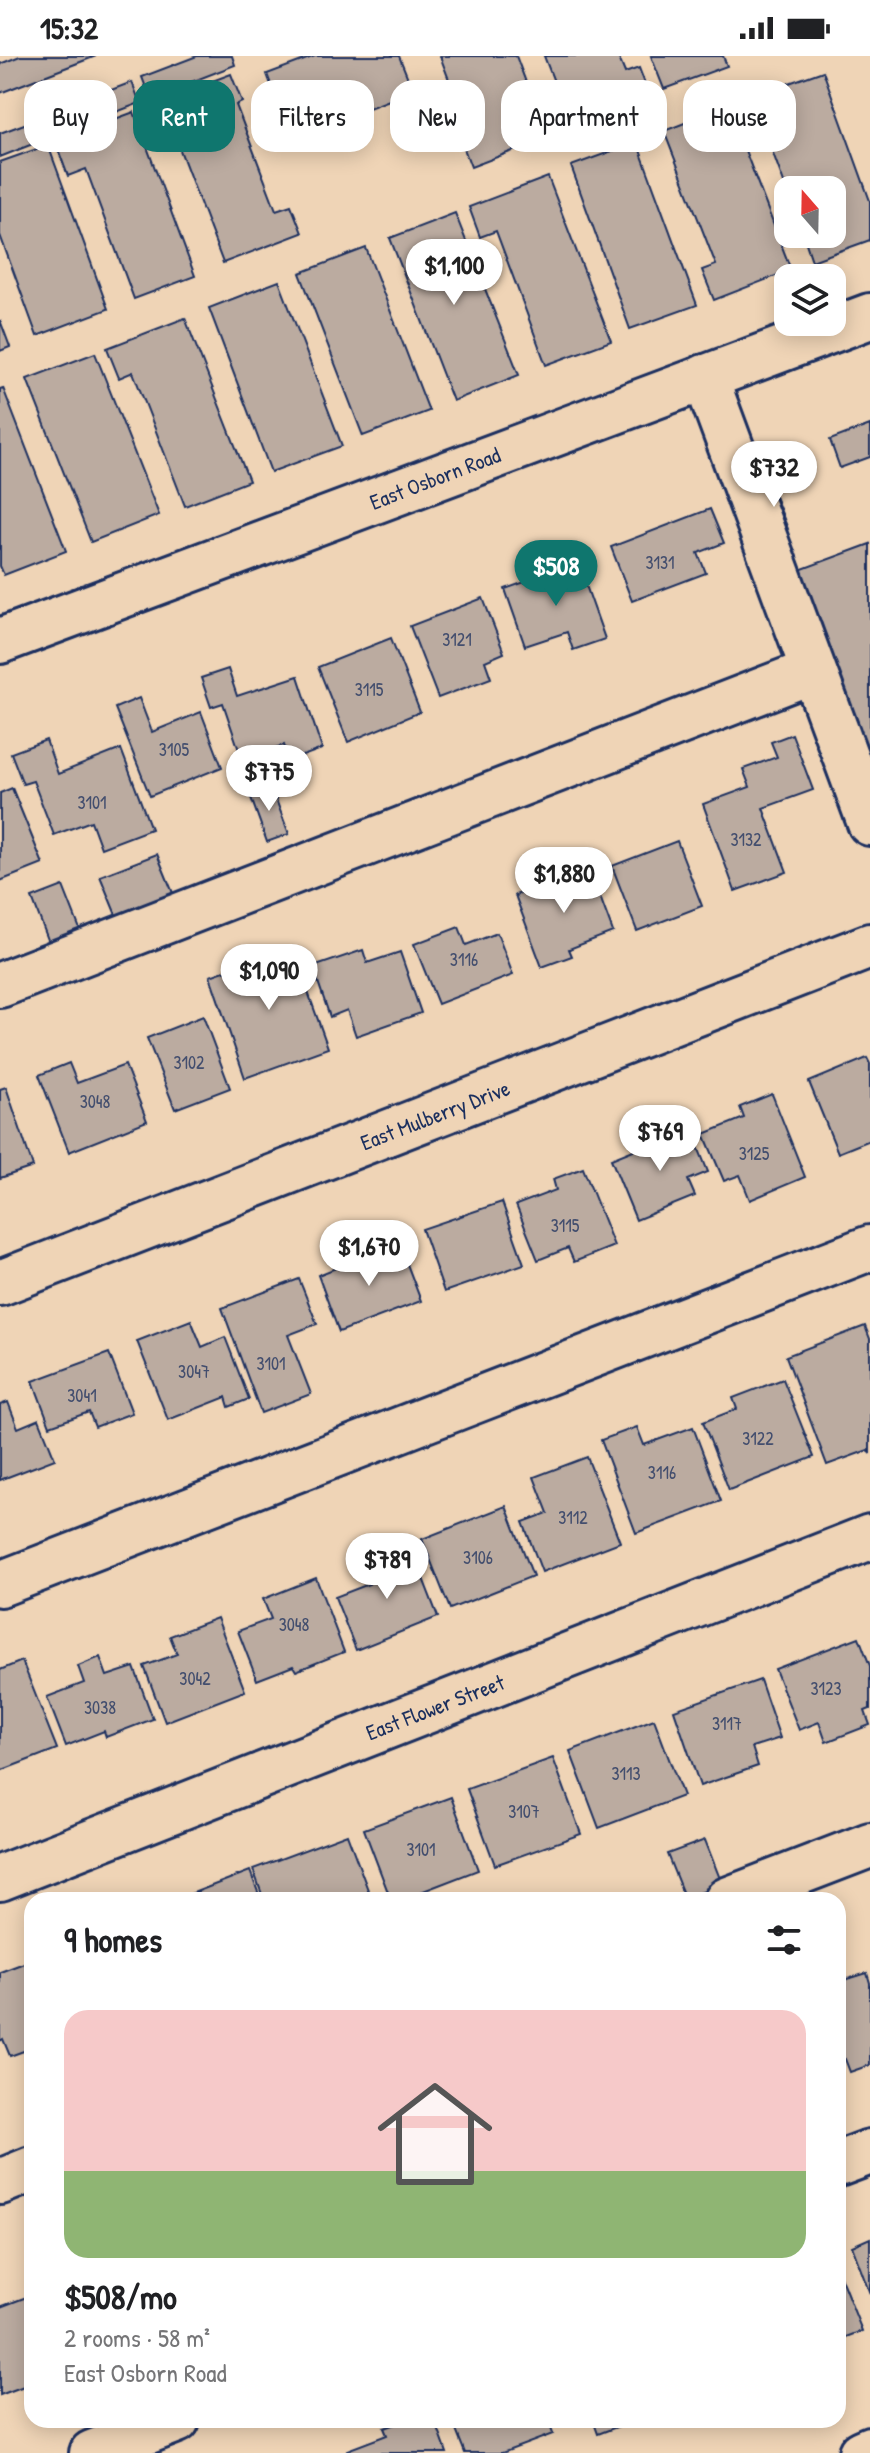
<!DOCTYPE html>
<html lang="en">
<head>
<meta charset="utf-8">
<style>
	body { margin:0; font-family:"Patrick Hand",sans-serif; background:#f2f2f2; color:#202124; height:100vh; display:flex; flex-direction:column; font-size:30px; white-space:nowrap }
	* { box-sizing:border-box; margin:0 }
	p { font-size:26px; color:#757577 }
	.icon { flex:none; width:44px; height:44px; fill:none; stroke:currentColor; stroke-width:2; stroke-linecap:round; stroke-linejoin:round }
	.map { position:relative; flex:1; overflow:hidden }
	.panel { position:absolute; left:24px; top:1836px; width:822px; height:536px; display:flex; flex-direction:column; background:#fff; border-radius:24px; box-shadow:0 4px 20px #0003 }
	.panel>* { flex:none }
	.banner { position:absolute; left:24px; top:24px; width:822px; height:72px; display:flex; gap:16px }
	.needle { width:52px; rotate:340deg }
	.controls { position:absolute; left:774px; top:120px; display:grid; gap:16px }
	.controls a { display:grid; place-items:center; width:72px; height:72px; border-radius:16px; background:#fff; box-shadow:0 4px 20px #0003; font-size:40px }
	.price { position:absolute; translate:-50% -68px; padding:0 18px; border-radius:28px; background:#fff; color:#222; font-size:26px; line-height:52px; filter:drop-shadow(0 2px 4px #0008) }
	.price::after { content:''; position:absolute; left:50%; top:48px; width:24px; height:18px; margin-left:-12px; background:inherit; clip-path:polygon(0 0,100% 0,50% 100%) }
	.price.current { background:#0f766e; color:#fff }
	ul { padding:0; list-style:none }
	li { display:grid; align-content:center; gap:16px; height:424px; padding:0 40px }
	li span { display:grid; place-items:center; height:248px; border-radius:24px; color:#555 }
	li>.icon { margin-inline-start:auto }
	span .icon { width:144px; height:144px; fill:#fffc; stroke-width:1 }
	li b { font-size:34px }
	h2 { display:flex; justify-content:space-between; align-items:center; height:96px; padding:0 40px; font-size:34px }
	.chip { padding:0 28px; border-radius:24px; background:#fff; box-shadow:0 4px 20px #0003; font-size:28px; line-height:72px }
	.chip.current { background:#0f766e; color:#fff }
	.status { display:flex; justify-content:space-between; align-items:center; height:56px; padding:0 40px; background:#fff; direction:ltr }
	.status svg { height:22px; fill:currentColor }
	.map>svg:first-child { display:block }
</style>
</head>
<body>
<div class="status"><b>15:32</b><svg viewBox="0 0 49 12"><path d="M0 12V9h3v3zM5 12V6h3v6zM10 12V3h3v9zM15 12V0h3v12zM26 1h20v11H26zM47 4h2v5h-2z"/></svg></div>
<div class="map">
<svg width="870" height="2397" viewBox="0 0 870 2397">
	<rect width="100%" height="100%" fill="#efd4b6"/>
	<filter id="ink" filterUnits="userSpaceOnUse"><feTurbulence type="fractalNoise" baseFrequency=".0125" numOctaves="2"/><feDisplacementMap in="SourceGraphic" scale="16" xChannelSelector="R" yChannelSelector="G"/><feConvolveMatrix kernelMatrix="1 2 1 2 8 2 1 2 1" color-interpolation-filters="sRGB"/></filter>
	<g filter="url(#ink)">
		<!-- building -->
		<g fill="#bbaba0" stroke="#1b2f5e" stroke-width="2">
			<path d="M20 0H96L0 37V8Z"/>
			<path d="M197 0H232L235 9 150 42 142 21Z"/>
			<path d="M315 0H399L413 35 291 82 267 18Z"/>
			<path d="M440 0H516L547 82 471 111 460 82 470 79Z"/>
			<path d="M544 0H618L625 17 639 12 650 41 572 72Z"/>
			<path d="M651 0H723L727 10 664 33Z"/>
			<path d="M823 15 870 145V184L812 205 803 178H832V134H788V138L752 40Z"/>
			<path d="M231 18 242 46 236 49 276 154 291 149 302 177 223 207 161 44Z"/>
			<path d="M132 26 140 47 56 79 48 58Z"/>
			<path d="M728 50 791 214 714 244 702 214 716 209 664 75Z"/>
			<path d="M134 56 195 220 134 243 86 113 68 120 55 85Z"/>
			<path d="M35 64 43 84 0 101V77Z"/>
			<path d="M637 86 697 249 630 273 571 110Z"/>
			<path d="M48 89 108 253 37 280 0 179V106Z"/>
			<path d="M548 121 611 285 546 309 496 175 480 181 469 151Z"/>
			<path d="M455 157 519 319 453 345 390 182Z"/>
			<path d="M366 192 429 355 363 380 300 217Z"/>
			<path d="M279 225 342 390 271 416 209 252Z"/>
			<path d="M185 262 249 425 185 450 133 316 119 322 107 292Z"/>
			<path d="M0 264 10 291 0 295Z"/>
			<path d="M95 297 159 459 91 486 27 323Z"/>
			<path d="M3 332 66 495 4 519 0 510V333Z"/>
			<path d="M870 369V401L840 412 830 384Z"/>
			<path d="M770 428 788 473 777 478 759 433Z"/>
			<path d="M710 453 724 487 698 497 706 517 632 545 611 491Z"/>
			<path d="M870 488V719L794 516Z"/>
			<path d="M578 507 605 583 573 594 567 576 525 590 505 533Z"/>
			<path d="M483 542 504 597 485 605 491 622 438 642 410 570Z"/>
			<path d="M391 582 420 656 348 686 318 611Z"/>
			<path d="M228 613 237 640 298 620 322 693 289 705 284 689 242 703 223 647 211 651 201 622Z"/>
			<path d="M139 642 152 676 201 656 222 711 150 740 115 652Z"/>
			<path d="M792 678 813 734 763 752 787 816 735 835 703 748 750 731 743 713 777 701 771 686Z"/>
			<path d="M46 684 58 718 121 693 151 773 101 792 91 765 54 779 33 725 23 728 11 697Z"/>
			<path d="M270 728 289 778 267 786 249 736Z"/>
			<path d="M12 732 43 808 0 825V737Z"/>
			<path d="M677 785 702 850 637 875 612 810Z"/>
			<path d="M157 798 175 842 118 864 100 820Z"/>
			<path d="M589 811 613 876 569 893 572 900 542 911 515 839Z"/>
			<path d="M63 830 81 876 50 889 32 842Z"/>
			<path d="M459 871 466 889 497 877 513 919 438 948 414 888Z"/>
			<path d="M292 891 328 992 245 1022 210 920Z"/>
			<path d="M363 894 367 907 400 896 421 957 356 980 347 954 330 961 313 911Z"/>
			<path d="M203 960 230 1032 175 1053 147 982Z"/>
			<path d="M867 1002 870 1008V1084L838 1097 809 1026Z"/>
			<path d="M69 1007 77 1027 125 1009 147 1065 69 1096 39 1019Z"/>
			<path d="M6 1031 33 1111 0 1122V1033Z"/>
			<path d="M772 1038 805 1121 750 1144 740 1119 724 1125 704 1078 744 1062 740 1051Z"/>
			<path d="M690 1071 708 1116 688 1124 695 1140 636 1164 611 1103Z"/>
			<path d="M583 1112 614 1190 574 1206 568 1192 538 1204 516 1149 556 1134 553 1123Z"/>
			<path d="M502 1146 524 1208 444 1236 422 1173Z"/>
			<path d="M399 1187 421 1245 339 1276 318 1219Z"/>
			<path d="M299 1223 317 1268 288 1279 311 1338 261 1357 222 1252Z"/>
			<path d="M191 1264 202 1291 225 1281 249 1343 229 1351 226 1341 168 1364 137 1285Z"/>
			<path d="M865 1270 870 1283V1398L868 1394 827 1409 786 1300Z"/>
			<path d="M109 1297 132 1357 95 1371 89 1356 50 1370 33 1325Z"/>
			<path d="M783 1323 814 1401 729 1434 703 1366 737 1353 733 1342Z"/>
			<path d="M8 1346 18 1372 39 1363 55 1403 0 1424V1349Z"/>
			<path d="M637 1371 644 1389 693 1371 721 1445 636 1477 601 1384Z"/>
			<path d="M587 1401 620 1486 542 1516 523 1466 548 1457 534 1421Z"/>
			<path d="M506 1450 533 1520 450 1553 422 1483Z"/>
			<path d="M412 1494 438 1561 356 1594 335 1541 369 1528 363 1513Z"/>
			<path d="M316 1522 344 1596 296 1615 293 1610 257 1624 238 1575 271 1563 263 1543Z"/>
			<path d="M217 1562 245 1635 165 1666 144 1610 177 1598 170 1580Z"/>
			<path d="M859 1581 870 1610V1653L865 1655 870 1669 826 1686 819 1666 799 1674 775 1613Z"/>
			<path d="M100 1601 107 1620 134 1611 153 1663 106 1681 104 1675 66 1690 47 1641 84 1627 78 1610Z"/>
			<path d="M22 1605 57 1693 0 1715V1614Z"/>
			<path d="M760 1624 780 1682 752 1691 758 1710 700 1730 674 1654Z"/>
			<path d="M654 1663 683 1740 599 1772 570 1695Z"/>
			<path d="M553 1702 581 1778 495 1809 467 1733Z"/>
			<path d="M451 1741 478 1814 400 1844H391L364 1773Z"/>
			<path d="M347 1778 371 1842 264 1844 253 1813Z"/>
			<path d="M705 1784 722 1828 685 1843 667 1798Z"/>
			<path d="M250 1815 261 1844H175Z"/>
			<path d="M32 1904V1992L10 2000 3 1983 0 1985V1916Z"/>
			<path d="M867 1917 870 1927V2009L850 2016 845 2003 838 2006V1926Z"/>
			<path d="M870 2182V2238L852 2190Z"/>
			<path d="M838 2215 862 2275 838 2284Z"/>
			<path d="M32 2239V2327L0 2339V2251Z"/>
			<path d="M406 2364H435L447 2397H348L347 2394 387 2379 384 2372Z"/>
			<path d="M452 2364H548L553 2378 502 2397H465Z"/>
			<path d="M593 2364H635L598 2378Z"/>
		</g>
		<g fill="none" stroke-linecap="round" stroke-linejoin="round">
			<!-- minor casing -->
			<g stroke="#1b2f5e" stroke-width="50">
				<g id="minor">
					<path d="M705 321 870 767"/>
					<path d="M0 929 812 615"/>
					<path d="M0 1227 870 890"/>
					<path d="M0 1528 870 1192"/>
					<path d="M0 1822 870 1481"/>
					<path d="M727 1844 870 1789"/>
					<path d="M838 2108 870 2096"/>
					<path d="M0 2126 32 2113"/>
					<path d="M92 2397 177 2364"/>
					<path d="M861 2397 870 2393"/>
				</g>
			</g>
			<!-- major casing -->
			<g stroke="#1b2f5e" stroke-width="50">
				<path id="major" d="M0 585 870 260"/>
			</g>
			<!-- minor -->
			<use href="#minor" stroke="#efd4b6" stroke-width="44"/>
			<!-- major -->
			<use href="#major" stroke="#efd4b6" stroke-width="44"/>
		</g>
	</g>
	<g text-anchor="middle" stroke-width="7" stroke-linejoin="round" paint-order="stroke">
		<!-- number labels -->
		<g font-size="18" fill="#434e6e">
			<text x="660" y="513">3131</text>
			<text x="457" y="590">3121</text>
			<text x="369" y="640">3115</text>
			<text x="174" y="700">3105</text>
			<text x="92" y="753">3101</text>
			<text x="746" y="790">3132</text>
			<text x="464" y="910">3116</text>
			<text x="189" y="1013">3102</text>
			<text x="95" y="1052">3048</text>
			<text x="754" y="1104">3125</text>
			<text x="565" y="1176">3115</text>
			<text x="271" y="1314">3101</text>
			<text x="194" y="1322">3047</text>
			<text x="82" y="1346">3041</text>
			<text x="758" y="1389">3122</text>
			<text x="662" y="1423">3116</text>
			<text x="573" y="1468">3112</text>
			<text x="478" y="1508">3106</text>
			<text x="294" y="1575">3048</text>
			<text x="195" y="1629">3042</text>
			<text x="826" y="1639">3123</text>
			<text x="100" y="1658">3038</text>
			<text x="727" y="1674">3117</text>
			<text x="626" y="1724">3113</text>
			<text x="524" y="1762">3107</text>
			<text x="421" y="1800">3101</text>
		</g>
		<!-- street labels -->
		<g font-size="22" fill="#1b2f5e" stroke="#efd4b6">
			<text transform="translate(435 422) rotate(-21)" y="8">East Osborn Road</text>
			<text transform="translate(435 1059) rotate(-21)" y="8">East Mulberry Drive</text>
			<text transform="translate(435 1651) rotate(-21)" y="8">East Flower Street</text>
		</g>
	</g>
</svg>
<div class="controls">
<a><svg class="needle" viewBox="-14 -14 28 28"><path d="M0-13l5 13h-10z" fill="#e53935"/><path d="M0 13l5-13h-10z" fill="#757577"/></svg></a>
<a><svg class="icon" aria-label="layers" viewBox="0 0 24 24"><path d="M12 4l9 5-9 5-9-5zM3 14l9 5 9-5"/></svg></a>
</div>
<b class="price" style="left:454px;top:251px">$1,100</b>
<b class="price" style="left:774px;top:453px">$732</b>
<b class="price current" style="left:556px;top:552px">$508</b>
<b class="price" style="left:269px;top:757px">$775</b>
<b class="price" style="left:564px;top:859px">$1,880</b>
<b class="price" style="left:269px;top:956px">$1,090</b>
<b class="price" style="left:660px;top:1117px">$769</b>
<b class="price" style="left:369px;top:1232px">$1,670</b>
<b class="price" style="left:387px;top:1545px">$789</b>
<div class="banner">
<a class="chip">Buy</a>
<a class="chip current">Rent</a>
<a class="chip">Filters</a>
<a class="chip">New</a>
<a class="chip">Apartment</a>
<a class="chip">House</a>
</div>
<section class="panel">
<h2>9 homes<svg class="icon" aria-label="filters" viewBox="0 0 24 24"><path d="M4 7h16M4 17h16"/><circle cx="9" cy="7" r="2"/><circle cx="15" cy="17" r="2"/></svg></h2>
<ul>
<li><span style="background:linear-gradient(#f6c9c9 65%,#8fb573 0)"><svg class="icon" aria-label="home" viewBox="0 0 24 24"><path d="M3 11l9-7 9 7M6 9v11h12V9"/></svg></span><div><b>$508/mo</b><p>2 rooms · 58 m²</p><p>East Osborn Road</p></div></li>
</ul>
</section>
</div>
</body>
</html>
